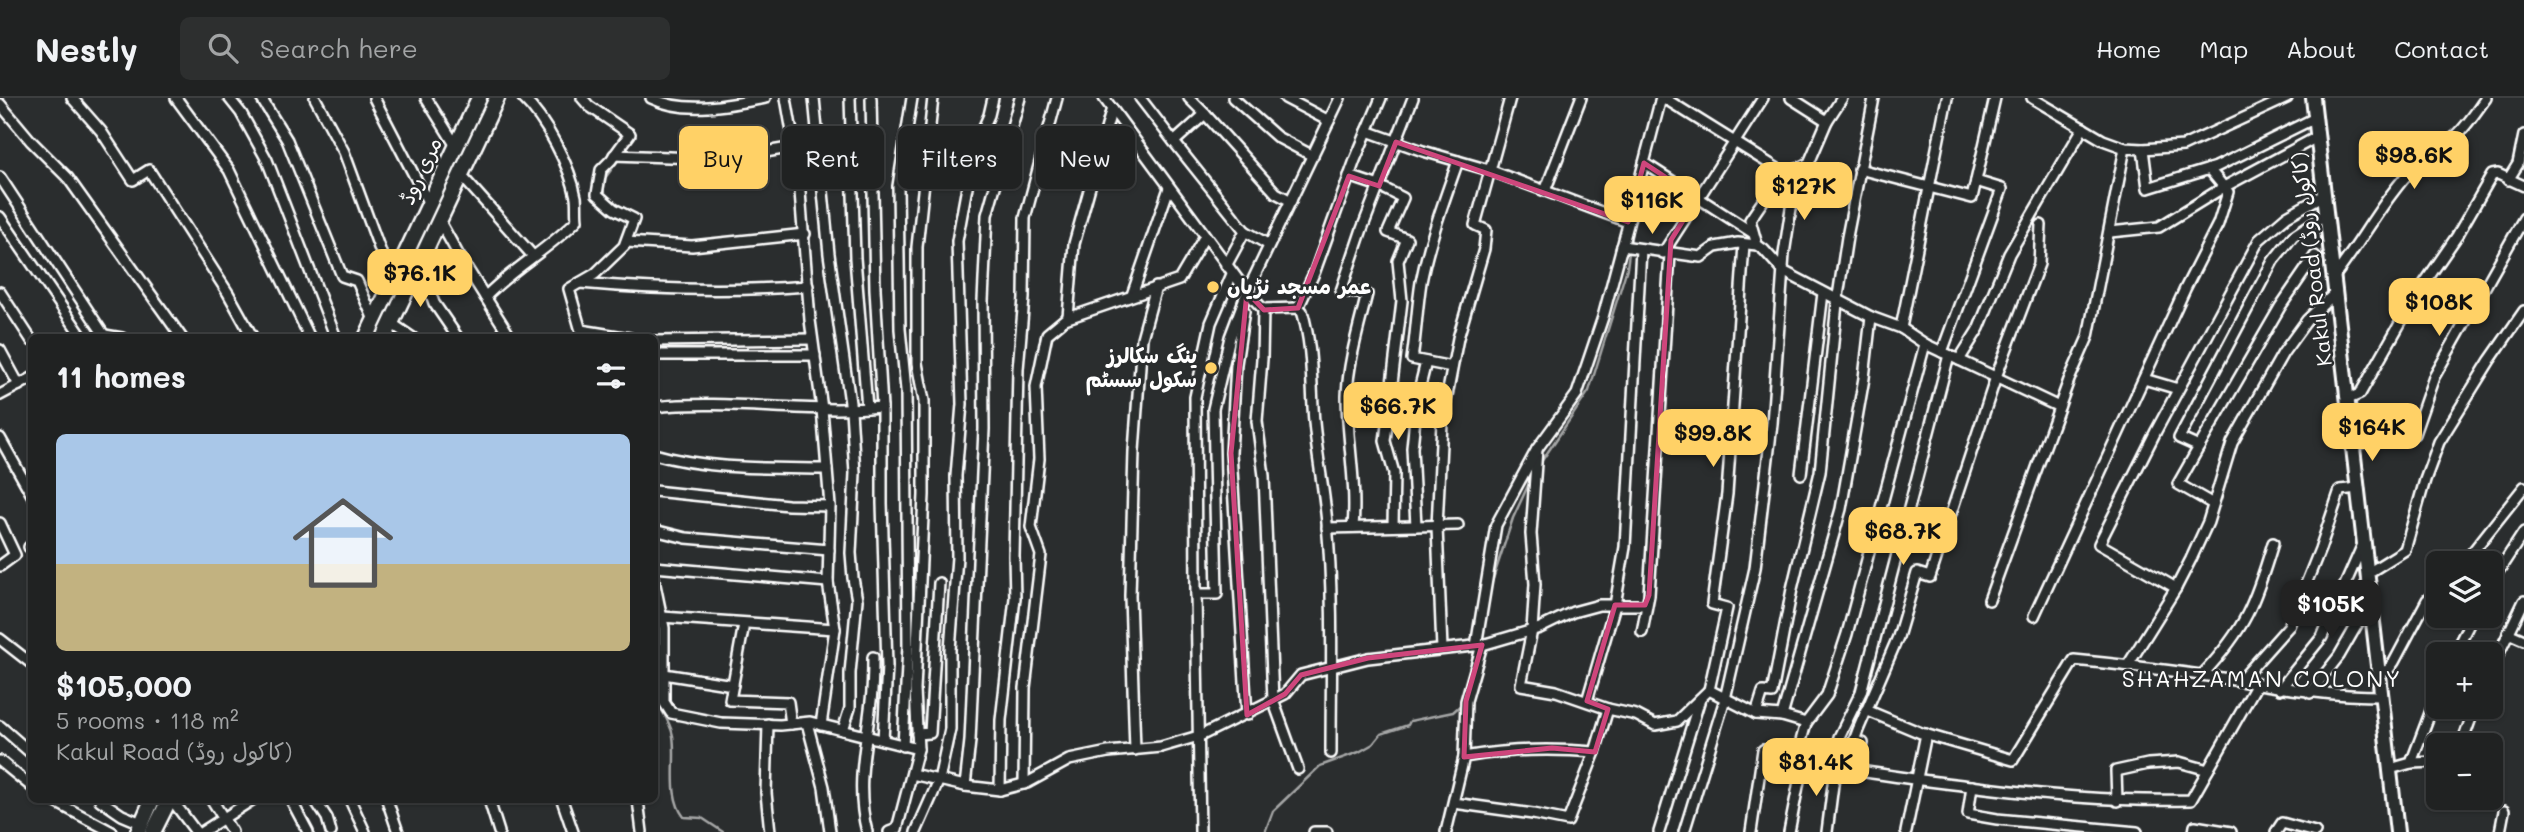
<!DOCTYPE html>
<html lang="en">
<head>
<meta charset="utf-8">
<style>
	body { margin:0; font-family:Mali,"Playpen Sans Arabic",sans-serif; background:#2d2f2f; color:#f1f3f6; height:100vh; display:flex; flex-direction:column; font-size:26px; white-space:nowrap }
	* { box-sizing:border-box; margin:0 }
	p { font-size:23px; color:#a2a4a5 }
	.icon { flex:none; width:38px; height:38px; fill:none; stroke:currentColor; stroke-width:2; stroke-linecap:round; stroke-linejoin:round }
	.map { position:relative; flex:1; overflow:hidden }
	.panel { position:absolute; left:28px; top:236px; width:630px; height:469px; display:flex; flex-direction:column; background:#202222; border-radius:10px; box-shadow:0 2px 5px #0004,0 0 0 2px #3d3f40 }
	.panel>* { flex:none }
	.banner { position:absolute; left:679px; top:28px; width:665px; height:63px; display:flex; gap:14px }
	.tools { position:absolute; left:2426px; top:453px; display:grid; gap:14px }
	.tools a { display:grid; place-items:center; width:77px; height:77px; border-radius:10px; background:#202222; box-shadow:0 2px 5px #0004,0 0 0 2px #3d3f40; font-size:35px }
	.price { position:absolute; translate:-50% -60px; padding:0 16px; border-radius:14px; background:#ffd166; color:#111; font-size:23px; line-height:46px; filter:drop-shadow(0 2px 4px #0008) }
	.price::after { content:''; position:absolute; left:50%; top:42px; width:21px; height:16px; margin-left:-10px; background:inherit; clip-path:polygon(0 0,100% 0,50% 100%) }
	.price.current { background:#222; color:#fff }
	ul { padding:0; list-style:none }
	li { display:grid; align-content:center; gap:14px; height:371px; padding:0 28px }
	li+li { border-top:2px solid #3d3f40 }
	li span { display:grid; place-items:center; height:217px; border-radius:10px; color:#555 }
	li>.icon { margin-inline-start:auto }
	span .icon { width:126px; height:126px; fill:#fffc; stroke-width:1 }
	li b { font-size:30px }
	h2 { display:flex; justify-content:space-between; align-items:center; height:84px; padding:0 28px; font-size:30px }
	.tag { padding:0 24px; border-radius:10px; background:#202222; box-shadow:0 2px 5px #0004,0 0 0 2px #3d3f40; font-size:24px; line-height:63px }
	.tag.current { background:#ffd166; color:#111 }
	header { display:flex; align-items:center; gap:42px; box-sizing:border-box; height:98px; padding:0 35px; background:#202222; border-bottom:2px solid #3d3f40 }
	header strong { font-size:33px }
	nav { display:flex; gap:38px; margin-inline-start:auto; font-size:24px }
	.search { width:490px; height:63px; background:#2d2f2f; display:flex; align-items:center; gap:18px; box-sizing:border-box; padding:0 24px; border-radius:10px; color:#a2a4a5; font-size:26px }
	.map>svg:first-child { display:block }
</style>
</head>
<body>
<header>
<strong>Nestly</strong>
<div class="search"><svg class="icon" aria-label="search" viewBox="0 0 24 24"><circle cx="10" cy="10" r="6"/><path d="M15 15l6 6"/></svg>Search here</div>
<nav><a>Home</a><a>Map</a><a>About</a><a>Contact</a></nav>
</header>
<div class="map">
<svg width="2524" height="734" viewBox="0 0 2524 734">
	<rect width="100%" height="100%" fill="#2a2d2e"/>
	<filter id="ink" filterUnits="userSpaceOnUse"><feTurbulence type="fractalNoise" baseFrequency=".0143" numOctaves="2"/><feDisplacementMap in="SourceGraphic" scale="14" xChannelSelector="R" yChannelSelector="G"/><feConvolveMatrix kernelMatrix="1 2 1 2 8 2 1 2 1" color-interpolation-filters="sRGB"/></filter>
	<g filter="url(#ink)">
		<g fill="none" stroke-linecap="round" stroke-linejoin="round">
			<!-- stream -->
			<g stroke="#a6a7a7" stroke-width="2.5">
				<path d="M603 97 605 80 620 60"/>
				<path d="M632 142 636 129"/>
				<path d="M599 177 619 158"/>
				<path d="M1539 367 1589 293 1627 170 1633 123"/>
				<path d="M1490 490 1513 420 1532 379"/>
				<path d="M1472 565 1475 551"/>
				<path d="M654 598C660 610 671 625 673 638 677 664 667 697 684 719L702 720 723 734"/>
				<path d="M1265 734 1273 713 1320 668 1359 654 1373 646 1381 636 1408 627 1410 623 1453 614 1463 605"/>
			</g>
			<!-- street casing -->
			<g stroke="#fff" stroke-width="14">
				<g id="street">
					<path d="M72 0 101 33 133 82 149 72 228 195 253 240"/>
					<path d="M176 0 229 72 310 240"/>
					<path d="M229 0 241 15 267 62 336 240"/>
					<path d="M261 0 287 42 342 178 357 183 374 222"/>
					<path d="M315 0 344 54 384 163 397 174"/>
					<path d="M374 0 429 106"/>
					<path d="M426 0 456 48"/>
					<path d="M582 0 589 8 630 36 611 62 601 72 597 96 614 111 634 121 624 148 595 176 569 191 583 240"/>
					<path d="M651 0C686 17 728 7 765 0"/>
					<path d="M786 0 798 68 810 222 822 311 830 408 828 484 835 531 821 627"/>
					<path d="M814 0 829 156 851 312 855 375 851 455 853 480 857 502 850 575V610L843 632"/>
					<path d="M850 0 855 160 867 310"/>
					<path d="M871 0 875 191 882 309V405L887 568 883 642"/>
					<path d="M1104 0 1247 194 1263 211 1298 210 1302 213C1313 249 1311 287 1314 324 1317 358 1324 391 1327 425 1334 502 1331 578 1331 655"/>
					<path d="M1140 0 1174 44 1205 16 1189 0"/>
					<path d="M1233 0 1277 39 1313 58"/>
					<path d="M1285 0 1329 23"/>
					<path d="M1664 0 1786 76"/>
					<path d="M1791 0 1827 23"/>
					<path d="M2032 0 2103 42 2125 50 2143 51 2183 48 2287 0"/>
					<path d="M0 6 31 43 68 80 182 240"/>
					<path d="M1205 16 1276 95 1291 103"/>
					<path d="M1367 33 1423 53 1489 72 1628 124"/>
					<path d="M1174 44 1245 133 1226 168"/>
					<path d="M2143 51 2148 90 2216 69 2315 20"/>
					<path d="M614 57 724 61 795 49"/>
					<path d="M1644 65 1753 135"/>
					<path d="M1859 71 1972 100 1995 0"/>
					<path d="M460 76 533 158"/>
					<path d="M1349 78 1379 88 1403 100 1388 134 1407 141 1398 163 1402 203 1385 343 1394 375 1393 428"/>
					<path d="M0 79 106 240"/>
					<path d="M2508 82 2518 66 2524 37"/>
					<path d="M1545 93 1581 0"/>
					<path d="M0 119 83 240"/>
					<path d="M439 122 458 156 511 240"/>
					<path d="M1245 133 1269 147"/>
					<path d="M2110 134 2159 129 2224 89 2317 39"/>
					<path d="M626 144 692 148 805 136"/>
					<path d="M1757 147 1750 122C1770 92 1776 81 1809 65L1827 23 1842 0"/>
					<path d="M1621 153 1661 0"/>
					<path d="M1663 155 1763 0"/>
					<path d="M420 165 434 205 458 240"/>
					<path d="M1232 176 1211 225 1195 299 1196 496H1217L1213 311 1230 239 1247 194 1340 0"/>
					<path d="M2333 180C2363 142 2385 97 2420 63 2431 53 2445 47 2456 38 2467 28 2477 12 2486 0"/>
					<path d="M580 185C656 192 731 194 808 188"/>
					<path d="M0 194 32 243"/>
					<path d="M1132 197 1169 90"/>
					<path d="M485 199C513 170 549 151 577 122 576 115 577 106 576 99 570 68 546 22 523 0"/>
					<path d="M1298 210 1315 173 1355 62 1381 0"/>
					<path d="M1263 211 1262 261 1257 323 1264 378 1273 602 1298 671"/>
					<path d="M1244 213 1236 266 1231 355 1247 617"/>
					<path d="M1068 219 1074 146 1112 10"/>
					<path d="M391 225 413 240"/>
					<path d="M581 232 630 240"/>
					<path d="M101 239 105 237 122 240"/>
					<path d="M654 243 812 241"/>
					<path d="M1925 246 2059 309"/>
					<path d="M0 252 19 287"/>
					<path d="M1942 254 2002 91 1976 83"/>
					<path d="M654 257H815"/>
					<path d="M1959 262 1979 230 2009 156 2083 30"/>
					<path d="M1452 269 1412 261C1416 235 1417 210 1421 184 1429 143 1444 103 1458 63"/>
					<path d="M2144 281 2178 291"/>
					<path d="M0 297 32 280"/>
					<path d="M2348 301 2360 296 2415 199 2457 138 2492 77 2498 76 2524 88"/>
					<path d="M654 309C731 301 806 316 882 309"/>
					<path d="M0 340 32 397"/>
					<path d="M2353 346 2414 336 2434 279 2524 120"/>
					<path d="M2199 349 2280 209 2315 158"/>
					<path d="M1537 351 1531 436 1535 486 1532 532 1521 587 1556 593 1608 611 1636 617 1655 627 1677 623 1709 592 1756 616 1782 618 1806 625 1827 597 1847 536 1925 246 1901 230"/>
					<path d="M654 356C709 372 770 370 827 371"/>
					<path d="M1801 376 1823 195"/>
					<path d="M654 393 788 407 830 408"/>
					<path d="M2213 406 2178 386 2199 349 2179 340 2273 163 2293 138 2326 116"/>
					<path d="M0 425 15 457 0 468"/>
					<path d="M1416 428 1412 350 1417 300 1426 264"/>
					<path d="M1353 429C1357 385 1347 342 1347 298 1348 264 1359 229 1367 196L1341 193 1362 131 1413 0"/>
					<path d="M1327 430 1458 427"/>
					<path d="M654 432 686 440 829 452"/>
					<path d="M32 447 29 449 32 451"/>
					<path d="M2463 466 2524 389"/>
					<path d="M654 469 828 484"/>
					<path d="M2368 475 2405 452 2425 382 2439 344 2490 262 2524 213"/>
					<path d="M654 482 664 530V604L671 615 721 625 780 627 810 624 918 651"/>
					<path d="M2490 486 2524 434"/>
					<path d="M2176 490 2099 446 2156 333 2259 142 2287 118 2324 97"/>
					<path d="M1196 496 1200 734"/>
					<path d="M1989 502 2069 282 2088 239 2125 50"/>
					<path d="M2034 518 2185 191 2218 126 2228 94 2209 71"/>
					<path d="M662 519 835 531"/>
					<path d="M744 526 730 602 788 604 791 626"/>
					<path d="M1642 534 1649 497 1670 156"/>
					<path d="M2508 535 2524 542"/>
					<path d="M0 541 32 566"/>
					<path d="M1476 548 1496 427 1537 351 1577 296 1603 219 1622 148 1701 159 1715 149 1738 145 1757 147 1764 152 1783 173 1871 219 1901 230 1947 0"/>
					<path d="M1442 551 1437 429 1442 324 1458 240 1484 151 1486 132 1475 127 1510 0"/>
					<path d="M2454 556 2473 518"/>
					<path d="M2128 567 2176 490 2191 461 2208 424 2232 345 2283 255 2307 222 2335 195"/>
					<path d="M2490 574 2524 503"/>
					<path d="M664 576 733 587"/>
					<path d="M2379 576 2389 571 2394 564 2427 502 2438 492"/>
					<path d="M2202 577C2246 530 2255 505 2273 445"/>
					<path d="M2240 583 2289 528 2320 451 2340 392 2358 390"/>
					<path d="M2280 591 2322 539 2363 446"/>
					<path d="M1709 592 1727 510 1712 506 1727 396 1744 146"/>
					<path d="M2310 595 2339 558 2370 504"/>
					<path d="M1587 603 1615 507 1625 449 1641 151"/>
					<path d="M1866 612 1921 635 2013 662 2074 562C2116 566 2159 571 2201 577 2264 586 2318 598 2382 598"/>
					<path d="M1756 616 1763 594 1772 595 1792 491 1820 374 1837 205 1847 139 1874 0"/>
					<path d="M1782 618 1841 411 1864 280 1871 219"/>
					<path d="M807 625 824 689 830 734"/>
					<path d="M768 626 766 695 770 734"/>
					<path d="M0 628 32 656"/>
					<path d="M917 636 930 635 939 485"/>
					<path d="M903 648 908 548 906 292 900 231 898 88 912 0"/>
					<path d="M2461 648 2475 609"/>
					<path d="M1135 652 1130 498 1134 353 1142 240 1156 189"/>
					<path d="M1464 659 1466 603 1482 547"/>
					<path d="M1796 661 1806 625"/>
					<path d="M0 663 32 689"/>
					<path d="M2411 665 2438 664"/>
					<path d="M2390 671 2411 665 2438 594"/>
					<path d="M1857 674 1863 645 1854 643 1858 632 1898 539 1917 475 1930 479 1996 279 2039 166 2041 127"/>
					<path d="M912 676 965 688 1000 692 1027 685 1069 662 1108 654 1161 649 1202 637 1285 596 1301 577 1368 560 1482 547 1540 530 1573 514 1599 507H1645"/>
					<path d="M1024 686 1025 590 1041 457 1031 429 1039 361 1036 289 1047 236 1065 221 1179 182 1205 138"/>
					<path d="M965 688 970 643 984 331 983 203 987 117 1020 0"/>
					<path d="M1972 688 1968 716 1997 721 2137 734"/>
					<path d="M1000 692 1001 622 1015 500 1014 458 1018 271 1024 200 1025 120 1057 0"/>
					<path d="M52 702 112 734"/>
					<path d="M100 702 122 717 141 725"/>
					<path d="M172 702 196 734"/>
					<path d="M212 702 232 734"/>
					<path d="M291 702 308 734"/>
					<path d="M315 702 327 720 331 734"/>
					<path d="M350 702 365 734"/>
					<path d="M387 702 398 734"/>
					<path d="M489 702 499 734"/>
					<path d="M562 702 573 734"/>
					<path d="M638 702 642 734"/>
					<path d="M2117 703 2116 673 2148 666 2179 664 2208 672"/>
					<path d="M1454 705 1533 716 1568 723 1595 654"/>
					<path d="M202 734 252 702"/>
					<path d="M867 734C855 688 866 648 871 603 873 588 873 573 873 559"/>
					<path d="M889 734 897 731 918 651 915 592 924 397V303L917 265V149L933 0"/>
					<path d="M916 734 939 682 950 631V552L957 459 956 378 962 306 957 143 974 51 989 17 993 0"/>
					<path d="M1314 734H1327"/>
					<path d="M1446 734 1464 659C1509 651 1549 650 1595 654L1608 611"/>
					<path d="M1659 734 1700 601"/>
					<path d="M1684 734 1725 601 1755 470 1772 326 1784 156 1797 71"/>
					<path d="M1751 734 1763 652C1829 670 1895 679 1962 687 2040 697 2113 704 2191 702L2257 586"/>
					<path d="M1789 734 1803 663"/>
					<path d="M1827 734 1839 639 1861 594 1949 257"/>
					<path d="M1906 734 1926 636"/>
					<path d="M2194 734 2195 728 2231 734"/>
					<path d="M2276 734 2282 725 2315 734"/>
					<path d="M2500 734 2504 713"/>
				</g>
			</g>
			<!-- secondary casing -->
			<g stroke="#fff" stroke-width="18">
				<path id="secondary" d="M2313 0 2397 734"/>
			</g>
			<!-- primary casing -->
			<g stroke="#fff" stroke-width="19">
				<g id="primary">
					<path d="M366 240 479 0"/>
					<path d="M384 240 497 0"/>
					<path d="M138 734 152 702"/>
					<path d="M153 734 169 702"/>
				</g>
			</g>
			<!-- street -->
			<use href="#street" stroke="#2a2d2e" stroke-width="9"/>
			<!-- secondary -->
			<use href="#secondary" stroke="#2a2d2e" stroke-width="12"/>
			<!-- primary -->
			<use href="#primary" stroke="#2a2d2e" stroke-width="14"/>
		</g>
	</g>
	<!-- marked area -->
	<path fill="none" stroke="#ce467c" stroke-width="5" stroke-linejoin="round" d="M1396 44 1628 124 1644 65 1697 100 1671 142 1649 497 1645 507H1615L1587 603 1608 611 1595 654 1552 650 1464 659 1466 603 1482 547 1368 560 1301 577 1285 596 1247 617 1231 355 1247 194 1264 212 1298 210 1349 78 1379 88Z"/>
	<!-- markers -->
	<g fill="#ffd166" stroke="#2a2d2e" stroke-width="2.5">
		<circle cx="1213" cy="189" r="7"/>
		<circle cx="1211" cy="270" r="7"/>
	</g>
	<g text-anchor="middle" stroke-width="5" stroke-linejoin="round" paint-order="stroke">
		<!-- street labels -->
		<g font-size="21" fill="#fff" stroke="#2a2d2e">
			<text transform="translate(421 73) rotate(-65)" y="7">مری روڈ</text>
			<text transform="translate(2312 161) rotate(-97)" y="7">Kakul Road (کاکول روڈ)</text>
		</g>
		<!-- poi labels -->
		<g font-size="21" font-weight="bold" fill="#fff" stroke="#2a2d2e" text-anchor="start">
			<text x="1227" y="196">عمر مسجد نڑیاں</text>
			<text x="1197" y="265" text-anchor="end">ینگ سکالرز<tspan x="1197" dy="24">سکول سسٹم</tspan></text>
		</g>
		<!-- neighbourhood labels -->
		<g font-size="23" letter-spacing="2" fill="#fff" stroke="#2a2d2e">
			<text x="2262" y="589">SHAHZAMAN COLONY</text>
		</g>
	</g>
</svg>
<div class="tools">
<a><svg class="icon" aria-label="layers" viewBox="0 0 24 24"><path d="M12 4l9 5-9 5-9-5zM3 14l9 5 9-5"/></svg></a>
<a>+</a>
<a>−</a>
</div>
<b class="price" style="left:2414px;top:93px">$98.6K</b>
<b class="price" style="left:1804px;top:124px">$127K</b>
<b class="price" style="left:1652px;top:138px">$116K</b>
<b class="price" style="left:420px;top:211px">$76.1K</b>
<b class="price" style="left:2439px;top:240px">$108K</b>
<b class="price" style="left:1398px;top:344px">$66.7K</b>
<b class="price" style="left:2372px;top:365px">$164K</b>
<b class="price" style="left:1713px;top:371px">$99.8K</b>
<b class="price" style="left:1903px;top:469px">$68.7K</b>
<b class="price current" style="left:2331px;top:542px">$105K</b>
<b class="price" style="left:1816px;top:700px">$81.4K</b>
<div class="banner">
<a class="tag current">Buy</a>
<a class="tag">Rent</a>
<a class="tag">Filters</a>
<a class="tag">New</a>
</div>
<section class="panel">
<h2>11 homes<svg class="icon" aria-label="filters" viewBox="0 0 24 24"><path d="M4 7h16M4 17h16"/><circle cx="9" cy="7" r="2"/><circle cx="15" cy="17" r="2"/></svg></h2>
<ul>
<li><span style="background:linear-gradient(#a9c7e8 60%,#c2b280 0)"><svg class="icon" aria-label="home" viewBox="0 0 24 24"><path d="M3 11l9-7 9 7M6 9v11h12V9"/></svg></span><div><b>$105,000</b><p>5 rooms · 118 m²</p><p>Kakul Road (کاکول روڈ)</p></div></li>
</ul>
</section>
</div>
</body>
</html>
